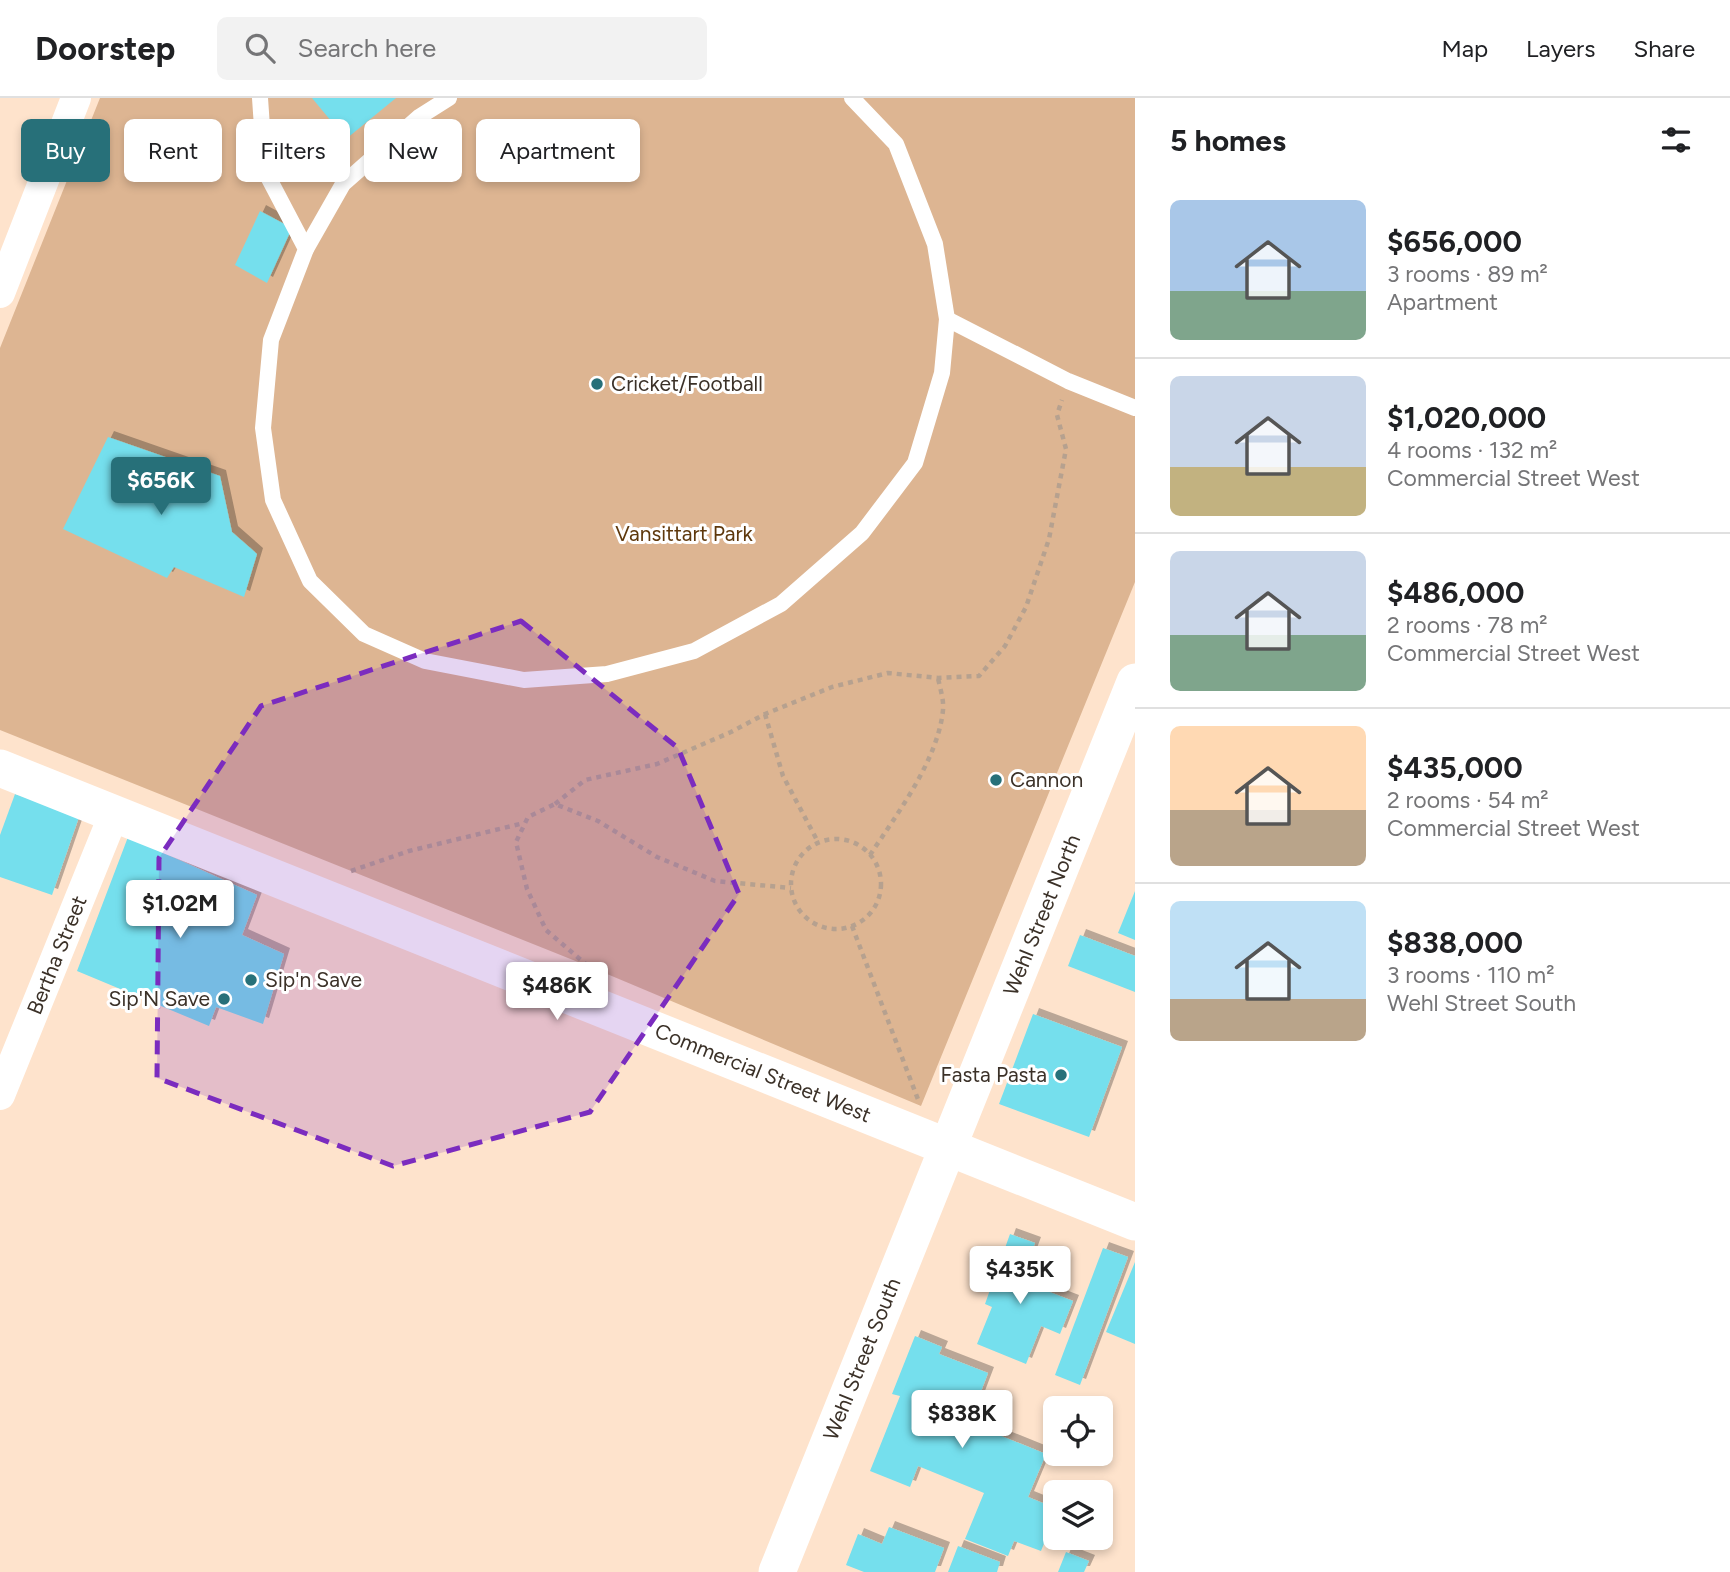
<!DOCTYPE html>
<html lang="en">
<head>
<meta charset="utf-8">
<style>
	body { margin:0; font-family:Figtree,sans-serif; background:#f2f2f2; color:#202124; height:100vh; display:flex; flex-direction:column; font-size:26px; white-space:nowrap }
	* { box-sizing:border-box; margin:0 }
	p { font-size:23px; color:#757577 }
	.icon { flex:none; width:38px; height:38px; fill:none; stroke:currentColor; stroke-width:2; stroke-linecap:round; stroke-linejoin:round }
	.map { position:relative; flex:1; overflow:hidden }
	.side { display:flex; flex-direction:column; background:#fff; width:595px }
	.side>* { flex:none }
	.banner { position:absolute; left:21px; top:21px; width:665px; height:63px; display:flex; gap:14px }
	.controls { position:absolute; left:1043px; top:1298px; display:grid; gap:14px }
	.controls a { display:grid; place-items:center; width:70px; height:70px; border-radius:10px; background:#fff; box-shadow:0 4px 10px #0003; font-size:35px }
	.price { position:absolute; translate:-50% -60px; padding:0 16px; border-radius:7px; background:#fff; color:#222; font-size:23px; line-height:46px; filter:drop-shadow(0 2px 4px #0008) }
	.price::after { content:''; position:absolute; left:50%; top:42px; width:21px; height:16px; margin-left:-10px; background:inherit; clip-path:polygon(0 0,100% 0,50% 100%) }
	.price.on { background:#277079; color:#fff }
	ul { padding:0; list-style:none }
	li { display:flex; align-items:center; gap:21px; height:175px; padding:0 35px }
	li+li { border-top:2px solid #e0e0e0 }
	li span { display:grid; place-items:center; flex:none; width:196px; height:140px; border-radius:10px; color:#555 }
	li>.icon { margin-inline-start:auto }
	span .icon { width:84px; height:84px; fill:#fffc; stroke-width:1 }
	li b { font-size:30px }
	h2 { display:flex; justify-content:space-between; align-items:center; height:84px; padding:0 35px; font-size:30px }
	.chip { padding:0 24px; border-radius:10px; background:#fff; box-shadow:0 4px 10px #0003; font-size:24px; line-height:63px }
	.chip.on { background:#277079; color:#fff }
	header { display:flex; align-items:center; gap:42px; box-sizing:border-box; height:98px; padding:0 35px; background:#fff; border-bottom:2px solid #e0e0e0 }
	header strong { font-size:33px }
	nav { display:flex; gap:38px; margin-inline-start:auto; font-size:24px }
	.search { width:490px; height:63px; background:#f2f2f2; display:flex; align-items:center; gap:18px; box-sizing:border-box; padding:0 24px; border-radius:10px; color:#757577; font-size:26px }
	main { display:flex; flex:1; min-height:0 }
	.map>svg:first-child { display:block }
</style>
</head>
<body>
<header>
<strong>Doorstep</strong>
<div class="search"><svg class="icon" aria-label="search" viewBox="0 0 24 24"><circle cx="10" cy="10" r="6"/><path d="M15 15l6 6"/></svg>Search here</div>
<nav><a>Map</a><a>Layers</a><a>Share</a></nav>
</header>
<main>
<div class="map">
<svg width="1135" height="1474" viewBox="0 0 1135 1474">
	<defs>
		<filter id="shadow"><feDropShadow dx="6" dy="-6" stdDeviation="0" flood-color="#0004"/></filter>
	</defs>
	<rect width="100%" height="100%" fill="#fee3cc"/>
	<!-- green -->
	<path fill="#ddb592" d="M100 0H1135V484L921 1008 588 868 0 632V250Z"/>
	<!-- building -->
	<g fill="#75dfed" filter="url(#shadow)">
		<path d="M312 0H396L346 41Z"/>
		<path d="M260 113 292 130 267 185 235 167Z"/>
		<path d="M108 339 220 378 232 434 257 456 244 499 174 469 167 480 63 431Z"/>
		<path d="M15 696 79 719 52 797 0 779V737Z"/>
		<path d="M128 739 257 797 242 837 284 856 263 926 216 909 209 928 77 873Z"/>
		<path d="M1135 793V842L1118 835Z"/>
		<path d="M1080 837 1135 858V894L1068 868Z"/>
		<path d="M1033 916 1122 949 1089 1039 999 1006Z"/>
		<path d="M1010 1136 1035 1145 1021 1183 1073 1203 1060 1236 1041 1228 1026 1266 977 1246 992 1209 985 1206Z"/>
		<path d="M1103 1150 1128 1159 1080 1287 1055 1277Z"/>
		<path d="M1135 1164V1246L1106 1234Z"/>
		<path d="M915 1238 942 1249 939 1256 988 1275 969 1325 1046 1356 1028 1399 1055 1410V1418L1041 1453 1014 1443 1008 1458 965 1441 984 1395 918 1368 910 1389 870 1373 900 1298 892 1296Z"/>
		<path d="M889 1429 944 1450 935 1474H864L846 1467 858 1436 882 1446Z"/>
		<path d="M958 1448 1000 1464 997 1474H948Z"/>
		<path d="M1066 1454 1089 1463 1084 1474H1058Z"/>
	</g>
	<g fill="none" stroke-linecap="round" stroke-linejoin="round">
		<!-- path -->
		<g stroke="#b6a18f" stroke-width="4.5" stroke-dasharray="5 5" stroke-linecap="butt">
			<path d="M765 616 783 678 818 744"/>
			<path d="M555 706 585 682 657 666 731 634 765 616 832 589 888 575 938 580 979 578 1005 548 1026 509 1049 441 1066 351 1057 317 1062 302"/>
			<circle cx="836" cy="786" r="45"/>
			<path d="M870 757C897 716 938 662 943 612 944 602 940 590 938 580"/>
			<path d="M351 773 409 753 524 725"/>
			<path d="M852 828 919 1004"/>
			<path d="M588 868 546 832 527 791 516 744 528 719 555 706 598 723 657 759 715 783 791 790"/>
		</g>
		<!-- service -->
		<g stroke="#fff" stroke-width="16">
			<path d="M260 0 265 73 306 151 271 242 263 330 273 402 310 483 364 536 425 563 524 582 607 576 694 553 781 506 862 435 915 365 942 275 947 221 935 146 896 46 852 0"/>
			<path d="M306 151 343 86 419 19 449 0"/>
			<path d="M947 221 1068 283 1135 310"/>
		</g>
		<!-- minor -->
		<g stroke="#fff" stroke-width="30">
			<path d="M0 195 76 0"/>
			<path d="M0 997 114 716"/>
		</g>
		<!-- tertiary -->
		<g stroke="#fff" stroke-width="37">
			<path d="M0 670 1135 1124"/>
			<path d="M777 1474 1135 584"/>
		</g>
	</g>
	<!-- marked area -->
	<path fill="#7b2cbf" fill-opacity="0.2" stroke="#7b2cbf" stroke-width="5" stroke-dasharray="14 9" stroke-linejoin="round" d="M521 523 678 650 739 796 590 1014 393 1068 157 980 159 760 261 608Z"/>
	<!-- markers -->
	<g fill="#277079" stroke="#fff" stroke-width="2.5">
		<circle cx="597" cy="286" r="7"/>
		<circle cx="996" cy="682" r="7"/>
		<circle cx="251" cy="882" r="7"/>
		<circle cx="224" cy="901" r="7"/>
		<circle cx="1061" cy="977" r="7"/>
	</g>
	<g text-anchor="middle" stroke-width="6" stroke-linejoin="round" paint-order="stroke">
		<!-- poi labels -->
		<g font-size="21" fill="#3b3128" stroke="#fff" text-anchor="start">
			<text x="611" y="293">Cricket/Football</text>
			<text x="1010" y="689">Cannon</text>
			<text x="265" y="889">Sip'n Save</text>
			<text x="210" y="908" text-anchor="end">Sip'N Save</text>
			<text x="1047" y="984" text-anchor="end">Fasta Pasta</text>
		</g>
		<!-- park labels -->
		<g font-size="21" fill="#5e380c" stroke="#fff">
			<text x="684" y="443">Vansittart Park</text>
		</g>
		<!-- street labels -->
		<g font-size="21" fill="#3b3128" stroke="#fff">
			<text transform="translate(1042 817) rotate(-68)" y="7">Wehl Street North</text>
			<text transform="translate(57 857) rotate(-68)" y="7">Bertha Street</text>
			<text transform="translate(763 975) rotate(22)" y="7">Commercial Street West</text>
			<text transform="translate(862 1261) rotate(-68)" y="7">Wehl Street South</text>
		</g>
	</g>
</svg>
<div class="controls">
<a><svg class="icon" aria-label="locate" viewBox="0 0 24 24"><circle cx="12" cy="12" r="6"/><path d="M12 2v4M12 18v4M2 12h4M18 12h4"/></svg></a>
<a><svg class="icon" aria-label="layers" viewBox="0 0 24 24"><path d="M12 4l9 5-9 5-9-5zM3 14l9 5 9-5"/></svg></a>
</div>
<b class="price on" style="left:161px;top:419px">$656K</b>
<b class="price" style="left:180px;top:842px">$1.02M</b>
<b class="price" style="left:557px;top:924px">$486K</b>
<b class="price" style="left:1020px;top:1208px">$435K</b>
<b class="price" style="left:962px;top:1352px">$838K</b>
<div class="banner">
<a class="chip on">Buy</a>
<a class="chip">Rent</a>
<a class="chip">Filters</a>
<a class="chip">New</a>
<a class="chip">Apartment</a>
</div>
</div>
<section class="side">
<h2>5 homes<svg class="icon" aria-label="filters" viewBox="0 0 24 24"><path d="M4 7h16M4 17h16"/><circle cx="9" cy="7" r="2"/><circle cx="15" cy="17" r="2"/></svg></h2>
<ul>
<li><span style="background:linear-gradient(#a9c7e8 65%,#7fa58c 0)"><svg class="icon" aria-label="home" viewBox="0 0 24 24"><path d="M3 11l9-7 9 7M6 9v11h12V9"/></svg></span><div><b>$656,000</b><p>3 rooms · 89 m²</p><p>Apartment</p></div></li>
<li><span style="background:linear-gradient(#c9d6e8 65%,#c2b280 0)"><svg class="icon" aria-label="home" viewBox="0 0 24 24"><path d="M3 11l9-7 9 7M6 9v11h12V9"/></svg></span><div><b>$1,020,000</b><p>4 rooms · 132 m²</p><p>Commercial Street West</p></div></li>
<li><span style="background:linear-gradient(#c9d6e8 60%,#7fa58c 0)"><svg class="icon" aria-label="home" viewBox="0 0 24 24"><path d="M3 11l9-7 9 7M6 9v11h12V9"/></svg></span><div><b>$486,000</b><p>2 rooms · 78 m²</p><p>Commercial Street West</p></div></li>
<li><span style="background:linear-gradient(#ffd9b3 60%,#b9a48a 0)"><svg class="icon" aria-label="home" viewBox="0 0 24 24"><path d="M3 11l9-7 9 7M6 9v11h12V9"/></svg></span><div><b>$435,000</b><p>2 rooms · 54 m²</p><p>Commercial Street West</p></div></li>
<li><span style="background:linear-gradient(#bfe0f5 70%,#b9a48a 0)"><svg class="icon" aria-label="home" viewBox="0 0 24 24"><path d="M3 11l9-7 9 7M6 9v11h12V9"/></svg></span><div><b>$838,000</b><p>3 rooms · 110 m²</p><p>Wehl Street South</p></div></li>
</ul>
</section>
</main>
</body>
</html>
